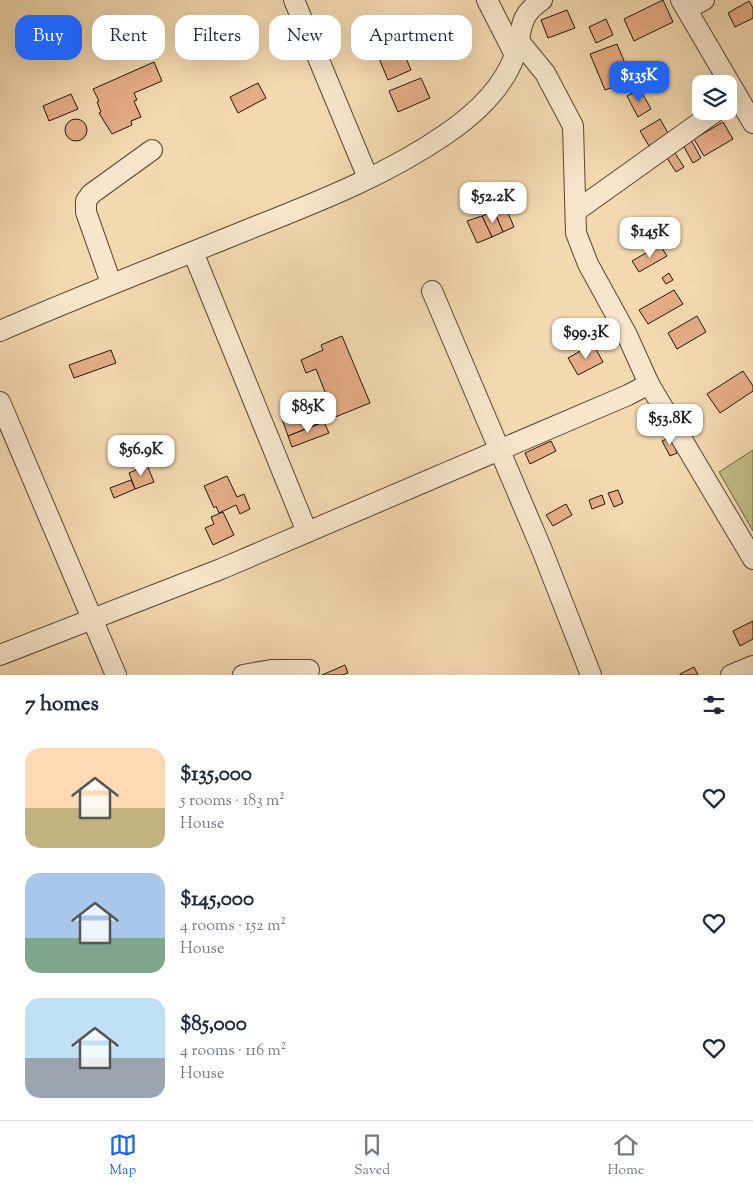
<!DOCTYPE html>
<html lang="en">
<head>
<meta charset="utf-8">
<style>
	body { margin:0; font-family:"Sorts Mill Goudy",serif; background:#f2f2f3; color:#1f2937; height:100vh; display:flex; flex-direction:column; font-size:19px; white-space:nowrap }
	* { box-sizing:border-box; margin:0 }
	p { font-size:16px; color:#747a83 }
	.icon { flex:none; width:28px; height:28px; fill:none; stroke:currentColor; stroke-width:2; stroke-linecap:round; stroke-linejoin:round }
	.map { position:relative; height:675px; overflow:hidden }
	.drawer { display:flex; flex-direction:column; background:#fff; flex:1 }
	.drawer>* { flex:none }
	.hud { position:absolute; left:15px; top:15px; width:500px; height:45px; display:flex; gap:10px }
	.controls { position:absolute; left:692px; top:75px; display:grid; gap:10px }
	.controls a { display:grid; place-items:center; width:45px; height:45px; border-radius:10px; background:#fff; box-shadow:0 5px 20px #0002; font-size:25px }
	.price { position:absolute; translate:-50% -42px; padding:0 11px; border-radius:10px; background:#fff; color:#222; font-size:16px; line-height:32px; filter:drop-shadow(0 1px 2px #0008) }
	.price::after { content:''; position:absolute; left:50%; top:30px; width:15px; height:11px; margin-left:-8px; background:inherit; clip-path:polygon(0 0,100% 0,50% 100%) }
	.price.active { background:#2563eb; color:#fff }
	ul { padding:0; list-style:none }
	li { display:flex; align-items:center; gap:15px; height:125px; padding:0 25px }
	li span { display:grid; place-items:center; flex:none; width:140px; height:100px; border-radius:15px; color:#555 }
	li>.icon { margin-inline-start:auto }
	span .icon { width:60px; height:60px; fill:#fffc; stroke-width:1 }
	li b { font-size:21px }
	h2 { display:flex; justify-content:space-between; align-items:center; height:60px; padding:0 25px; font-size:21px }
	.tag { padding:0 18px; border-radius:15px; background:#fff; box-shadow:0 5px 20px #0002; font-size:18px; line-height:45px }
	.tag.active { background:#2563eb; color:#fff }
	.tabs { display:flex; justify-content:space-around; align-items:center; height:70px; border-top:1px solid #e0e1e3; background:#fff; font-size:14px; color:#747a83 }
	.tabs a { display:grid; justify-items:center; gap:2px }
	.tabs .active { color:#2563eb }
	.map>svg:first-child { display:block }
</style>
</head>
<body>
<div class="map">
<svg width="753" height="675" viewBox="0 0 753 675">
	<rect width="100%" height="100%" fill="#f3d9b0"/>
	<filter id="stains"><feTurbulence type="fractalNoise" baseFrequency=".004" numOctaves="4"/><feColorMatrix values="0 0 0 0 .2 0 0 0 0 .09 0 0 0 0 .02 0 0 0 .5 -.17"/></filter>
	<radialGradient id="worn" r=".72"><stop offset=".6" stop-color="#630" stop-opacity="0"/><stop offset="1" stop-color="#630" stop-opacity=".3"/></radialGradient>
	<!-- green -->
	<path fill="#c1be87" stroke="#706a4a" d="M753 450V531L719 472Z"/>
	<!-- building -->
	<g fill="#e5ac85" stroke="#20150c">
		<path d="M663 0 673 22 634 41 624 19Z"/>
		<path d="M749 1 753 8V18L735 27 728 13Z"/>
		<path d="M567 10 575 28 548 38 541 20Z"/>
		<path d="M606 19 613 35 596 43 589 27Z"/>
		<path d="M617 44 632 80 605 90 590 54Z"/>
		<path d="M401 46 411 70 388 80 378 56Z"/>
		<path d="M154 62 162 81 134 93 137 100 134 101 141 117 131 121 132 125 112 134 99 113 101 112 97 102 99 101 93 89Z"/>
		<path d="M421 78 430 98 398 112 389 91Z"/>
		<path d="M258 83 266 98 238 113 230 97Z"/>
		<path d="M640 89 651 109 638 117 627 96Z"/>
		<path d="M71 94 78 109 49 121 43 106Z"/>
		<path d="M660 119 669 135 649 146 640 131Z"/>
		<circle cx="76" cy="130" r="11"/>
		<path d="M723 122 733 139 704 156 694 139Z"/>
		<path d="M691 140 701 158 693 163 683 145Z"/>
		<path d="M675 153 684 167 676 172 667 158Z"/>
		<path d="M505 206 514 227 503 232 494 211Z"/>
		<path d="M494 211 503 232 492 237 482 216Z"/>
		<path d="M482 216 492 237 477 243 467 221Z"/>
		<path d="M643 223 650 236 634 245 627 231Z"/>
		<path d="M660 245 667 256 639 272 632 261Z"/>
		<path d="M669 273 673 280 666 284 662 278Z"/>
		<path d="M674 290 683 304 648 324 639 310Z"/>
		<path d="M697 316 706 332 677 349 668 333Z"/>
		<path d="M342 336 370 403 288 436 281 416 327 397 316 369 306 373 301 360 323 350 321 345Z"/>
		<path d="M593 344 603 362 578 375 568 358Z"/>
		<path d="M111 350 116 363 74 378 69 365Z"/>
		<path d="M743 371 753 386V391L720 413 707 394Z"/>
		<path d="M324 422 329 433 292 447 288 436Z"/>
		<path d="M671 437 677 453 670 456 662 441Z"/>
		<path d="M551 441 556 451 530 464 525 453Z"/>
		<path d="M147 465 154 482 135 489 129 473Z"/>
		<path d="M227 476 237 497 244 494 250 509 240 514 236 505 219 513 216 506 214 508 204 486Z"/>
		<path d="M131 480 135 489 114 498 110 488Z"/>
		<path d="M618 490 623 503 614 507 608 493Z"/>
		<path d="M602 495 605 504 592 509 589 500Z"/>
		<path d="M566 504 572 515 553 526 546 515Z"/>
		<path d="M223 512 234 535 213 545 205 528 214 524 211 517Z"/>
		<path d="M753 621V639L740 646 733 631Z"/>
		<path d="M345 665 348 673 342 675H322Z"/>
		<path d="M694 667 698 675H680V674Z"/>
	</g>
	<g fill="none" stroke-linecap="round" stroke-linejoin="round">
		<!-- minor casing -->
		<g stroke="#554635" stroke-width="22">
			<g id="minor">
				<path d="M294 0 368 178"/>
				<path d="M487 0 515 55"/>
				<path d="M681 0 753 123"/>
				<path d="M687 9 704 0"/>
				<path d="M518 40 545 73 573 126 576 233 588 264 627 335 649 384 753 559"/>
				<path d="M576 211 716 111"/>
				<path d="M193 252 307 532"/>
				<path d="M111 283 86 212V201L91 194 152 150"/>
				<path d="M432 291 542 550 591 675"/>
				<path d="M0 331C80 296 161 265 242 232 312 204 384 177 446 134 474 115 503 88 515 55 524 29 516 18 542 0"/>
				<path d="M0 402 116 675"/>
				<path d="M0 655 221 569 628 395 649 384"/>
				<path d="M243 675 271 670H309"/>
				<path d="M731 675 753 666"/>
			</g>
		</g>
		<!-- minor -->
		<use href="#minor" stroke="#f7e6cc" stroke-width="20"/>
	</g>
	<rect width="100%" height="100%" filter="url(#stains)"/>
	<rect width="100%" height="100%" fill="url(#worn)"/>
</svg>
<div class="controls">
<a><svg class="icon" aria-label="layers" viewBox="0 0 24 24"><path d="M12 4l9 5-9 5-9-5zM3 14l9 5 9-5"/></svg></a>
</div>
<b class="price active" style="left:639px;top:103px">$135K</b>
<b class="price" style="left:493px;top:224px">$52.2K</b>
<b class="price" style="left:650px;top:259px">$145K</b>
<b class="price" style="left:586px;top:360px">$99.3K</b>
<b class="price" style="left:308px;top:434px">$85K</b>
<b class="price" style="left:670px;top:446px">$53.8K</b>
<b class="price" style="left:141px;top:477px">$56.9K</b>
<div class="hud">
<a class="tag active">Buy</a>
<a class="tag">Rent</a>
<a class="tag">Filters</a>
<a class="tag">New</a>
<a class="tag">Apartment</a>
</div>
</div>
<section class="drawer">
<h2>7 homes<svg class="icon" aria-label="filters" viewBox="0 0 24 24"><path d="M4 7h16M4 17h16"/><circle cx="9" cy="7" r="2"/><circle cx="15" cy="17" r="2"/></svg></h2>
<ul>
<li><span style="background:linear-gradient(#ffd9b3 60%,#c2b280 0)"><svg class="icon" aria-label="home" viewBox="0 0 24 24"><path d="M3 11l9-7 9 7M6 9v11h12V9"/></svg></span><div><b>$135,000</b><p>5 rooms · 183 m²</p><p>House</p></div><svg class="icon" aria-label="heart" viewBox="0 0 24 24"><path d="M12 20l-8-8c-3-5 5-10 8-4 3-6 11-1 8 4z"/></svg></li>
<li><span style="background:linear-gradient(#a9c7e8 65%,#7fa58c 0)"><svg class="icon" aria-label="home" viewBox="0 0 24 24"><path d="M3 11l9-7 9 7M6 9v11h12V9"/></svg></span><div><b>$145,000</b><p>4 rooms · 152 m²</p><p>House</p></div><svg class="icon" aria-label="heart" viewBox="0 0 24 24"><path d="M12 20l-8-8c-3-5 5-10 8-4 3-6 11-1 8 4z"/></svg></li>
<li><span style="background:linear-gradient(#bfe0f5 60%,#9aa5b1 0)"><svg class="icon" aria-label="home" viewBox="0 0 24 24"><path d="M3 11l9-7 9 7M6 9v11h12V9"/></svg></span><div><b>$85,000</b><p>4 rooms · 116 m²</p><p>House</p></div><svg class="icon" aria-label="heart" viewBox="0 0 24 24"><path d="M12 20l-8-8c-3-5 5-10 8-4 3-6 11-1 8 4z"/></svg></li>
</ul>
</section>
<nav class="tabs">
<a class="active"><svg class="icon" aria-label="map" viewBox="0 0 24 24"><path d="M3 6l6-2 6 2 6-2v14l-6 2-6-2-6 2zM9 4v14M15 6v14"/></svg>Map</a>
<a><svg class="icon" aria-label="saved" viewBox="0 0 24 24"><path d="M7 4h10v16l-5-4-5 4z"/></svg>Saved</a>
<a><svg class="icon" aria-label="home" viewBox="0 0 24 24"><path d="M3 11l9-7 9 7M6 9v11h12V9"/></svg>Home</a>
</nav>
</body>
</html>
